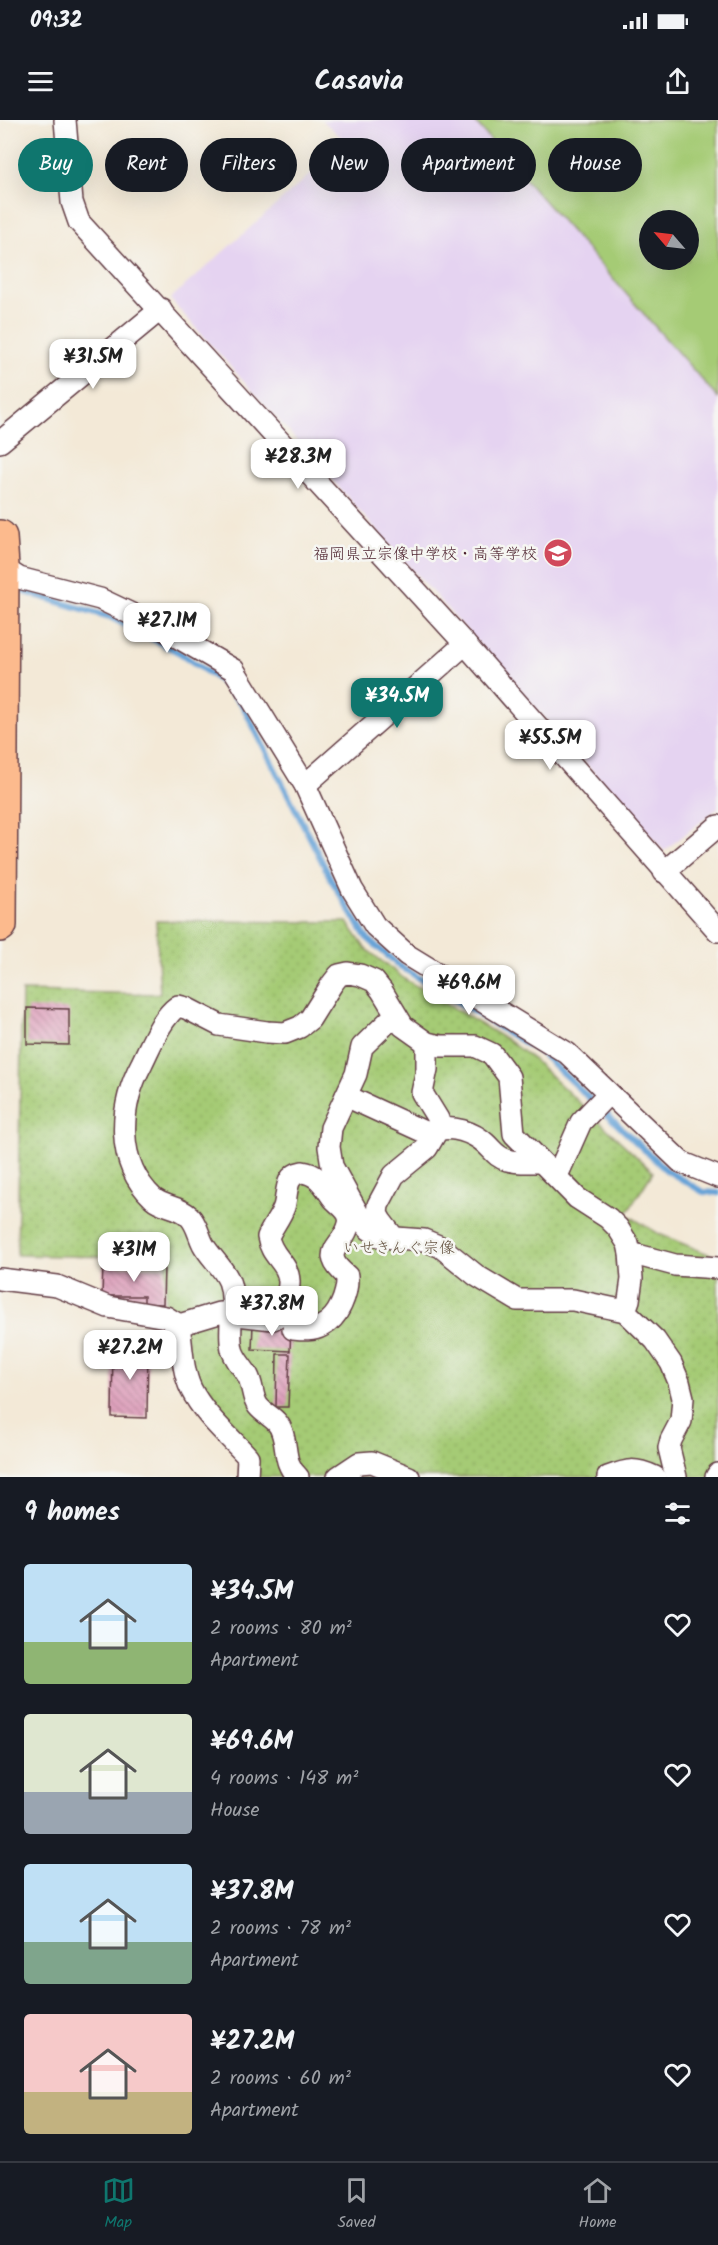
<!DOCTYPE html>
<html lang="en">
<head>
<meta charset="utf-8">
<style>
	body { margin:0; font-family:Kalam,"Klee One",sans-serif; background:#20242c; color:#f1f3f6; height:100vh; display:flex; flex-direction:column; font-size:22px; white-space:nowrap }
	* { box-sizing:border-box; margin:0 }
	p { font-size:20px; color:#9ea1a6 }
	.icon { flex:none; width:33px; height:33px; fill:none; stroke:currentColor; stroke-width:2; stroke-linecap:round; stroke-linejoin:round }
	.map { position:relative; height:1357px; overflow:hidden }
	.side { display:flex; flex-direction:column; background:#171b24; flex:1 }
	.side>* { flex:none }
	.banner { position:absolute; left:18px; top:18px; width:682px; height:54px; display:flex; gap:12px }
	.needle { width:39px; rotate:298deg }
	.fabs { position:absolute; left:639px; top:90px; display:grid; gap:12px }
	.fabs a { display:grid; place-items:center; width:60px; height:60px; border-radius:50%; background:#171b24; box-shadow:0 6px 24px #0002; font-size:30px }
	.price { position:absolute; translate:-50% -51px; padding:0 14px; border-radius:12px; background:#fff; color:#222; font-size:20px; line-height:39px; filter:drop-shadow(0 2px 3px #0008) }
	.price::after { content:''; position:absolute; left:50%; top:36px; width:18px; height:14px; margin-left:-9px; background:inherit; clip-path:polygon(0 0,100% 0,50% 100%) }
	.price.active { background:#0f766e; color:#fff }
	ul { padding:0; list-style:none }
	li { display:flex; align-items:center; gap:18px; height:150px; padding:0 24px }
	li span { display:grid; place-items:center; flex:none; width:168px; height:120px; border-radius:6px; color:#555 }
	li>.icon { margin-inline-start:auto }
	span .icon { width:72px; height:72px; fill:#fffc; stroke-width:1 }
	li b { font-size:26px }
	h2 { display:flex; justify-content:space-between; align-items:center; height:72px; padding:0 24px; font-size:26px }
	.chip { padding:0 21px; border-radius:27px; background:#171b24; box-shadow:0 6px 24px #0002; font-size:21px; line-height:54px }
	.chip.active { background:#0f766e; color:#fff }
	.status { display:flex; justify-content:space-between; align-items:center; height:42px; padding:0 30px; background:#171b24; direction:ltr }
	.status svg { height:16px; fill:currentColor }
	header { display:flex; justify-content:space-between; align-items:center; height:78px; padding:0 24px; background:#171b24; font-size:27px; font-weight:600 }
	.dock { display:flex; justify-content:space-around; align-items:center; height:84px; border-top:2px solid #363941; background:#171b24; font-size:16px; color:#9ea1a6 }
	.dock a { display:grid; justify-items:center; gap:3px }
	.dock .active { color:#0f766e }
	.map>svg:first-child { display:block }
</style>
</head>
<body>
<div class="status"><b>09:32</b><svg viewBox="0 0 49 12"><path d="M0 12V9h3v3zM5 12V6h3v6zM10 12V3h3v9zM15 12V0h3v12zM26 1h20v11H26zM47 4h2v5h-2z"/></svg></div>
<header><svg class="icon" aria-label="menu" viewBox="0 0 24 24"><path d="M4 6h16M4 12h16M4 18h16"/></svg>Casavia<svg class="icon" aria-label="share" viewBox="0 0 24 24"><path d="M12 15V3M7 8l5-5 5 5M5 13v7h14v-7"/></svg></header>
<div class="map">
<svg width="718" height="1357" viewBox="0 0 718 1357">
	<defs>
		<pattern id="park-dots" width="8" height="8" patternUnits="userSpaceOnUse" patternTransform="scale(1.5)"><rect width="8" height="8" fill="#a5cb75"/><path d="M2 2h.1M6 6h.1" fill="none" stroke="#90ae65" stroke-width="1.8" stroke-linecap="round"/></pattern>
		<pattern id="building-back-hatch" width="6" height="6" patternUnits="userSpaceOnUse" patternTransform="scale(1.5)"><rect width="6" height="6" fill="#dd9cb9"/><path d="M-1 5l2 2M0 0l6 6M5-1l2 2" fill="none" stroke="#b57f97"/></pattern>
	</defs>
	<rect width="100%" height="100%" fill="#f6f6f2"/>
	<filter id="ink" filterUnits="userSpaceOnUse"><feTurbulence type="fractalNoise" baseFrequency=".0167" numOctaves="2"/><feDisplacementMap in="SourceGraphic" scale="12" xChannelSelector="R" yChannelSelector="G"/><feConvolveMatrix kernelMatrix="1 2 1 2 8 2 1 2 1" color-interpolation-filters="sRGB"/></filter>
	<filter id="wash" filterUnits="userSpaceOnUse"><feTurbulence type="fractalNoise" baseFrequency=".008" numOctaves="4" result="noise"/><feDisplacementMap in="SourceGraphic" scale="24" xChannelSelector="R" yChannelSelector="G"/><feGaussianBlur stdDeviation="1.35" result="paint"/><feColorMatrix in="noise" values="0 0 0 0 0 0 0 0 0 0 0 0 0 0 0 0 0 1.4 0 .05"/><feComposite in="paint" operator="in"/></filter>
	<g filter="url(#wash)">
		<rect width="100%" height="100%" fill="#f3e9d7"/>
		<!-- built -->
		<path fill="#e5d3f1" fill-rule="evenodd" d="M322 0H718V688L664 731 170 179 330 37 342 18ZM650 100H688V140H650Z"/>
		<!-- park -->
		<path fill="url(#park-dots)" stroke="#787550" stroke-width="1.5" d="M156 801 347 802 365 828 406 860 506 919 534 940 653 1052 626 1094 659 1114 718 1138V1357H253L206 1281 196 1259 179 1192 165 1191 167 1138 17 1135 22 871 160 874Z"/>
		<!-- pitch -->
		<path fill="#a5cb75" stroke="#787550" stroke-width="1.5" fill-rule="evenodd" d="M473 0H718V278ZM650 100H688V140H650Z"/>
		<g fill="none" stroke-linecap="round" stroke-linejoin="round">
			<!-- stream -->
			<path stroke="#66a3d7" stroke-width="6" d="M12 468 110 497 180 533 220 561 243 586 332 761 366 817 398 845 541 933 666 1050 703 1072 718 1073"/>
		</g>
		<g id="blocks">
			<!-- building -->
			<g fill="url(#building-back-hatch)">
				<path d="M27 888 69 889V925L27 924Z"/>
				<path d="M103 1146 164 1147 163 1184H144V1176H102Z"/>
				<path d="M253 1204 291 1205 290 1231 252 1229Z"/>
				<path d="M113 1225H148L147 1298 112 1297Z"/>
				<path d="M277 1234H290L288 1287H276Z"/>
			</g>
		</g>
	</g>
	<g filter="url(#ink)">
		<use href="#blocks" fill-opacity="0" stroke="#633d45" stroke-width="1.5"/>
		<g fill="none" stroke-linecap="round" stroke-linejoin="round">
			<!-- street casing -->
			<g stroke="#633d45" stroke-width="24">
				<g id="street">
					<path d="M65 0 72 82 79 102 465 524 718 811"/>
					<path d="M0 322 161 189"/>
					<path d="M0 446 19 458 100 479 165 510 234 550 305 665 352 769 375 806 407 835 567 933 681 1042 718 1057"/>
					<path d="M305 665 465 524"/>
					<path d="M664 752 718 706"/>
					<path d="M395 895 362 927 356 954 331 1008 329 1027 332 1046 361 1099 369 1109 382 1117 424 1120 441 1127 477 1156 517 1180H573L625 1191 655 1220 671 1243 679 1262 683 1278 681 1301 671 1320 669 1328 676 1357"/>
					<path d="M427 923V949L422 973 438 999 441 1009"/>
					<path d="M346 976 433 1016"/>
					<path d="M557 1056 581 1002 608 974"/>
					<path d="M394 1118 381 1101 377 1094 378 1085 394 1055 427 1028 437 1011C451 1004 474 1013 485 1023 493 1030 496 1037 507 1040 517 1043 529 1042 540 1042"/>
					<path d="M630 1133 675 1145 718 1148"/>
					<path d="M0 1159 57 1166 108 1187 166 1197 179 1205C182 1225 182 1250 191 1269 204 1295 229 1316 248 1337L247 1357"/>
					<path d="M179 1205 219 1193 273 1199 281 1194C282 1183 290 1173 289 1161 288 1142 271 1137 268 1117 272 1107 280 1098 284 1087 288 1074 284 1055 302 1052 319 1054 324 1066 333 1078 340 1086 352 1092 349 1104 344 1127 317 1131 347 1156 348 1173 339 1198 322 1206 313 1211 303 1210 293 1209"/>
					<path d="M298 1357C283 1343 288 1329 282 1312 278 1298 266 1296 258 1286 252 1278 253 1265 248 1256 243 1247 234 1239 232 1229 227 1206 237 1183 229 1161 223 1147 210 1137 203 1124 198 1114 197 1104 189 1096 179 1086 163 1087 153 1078 115 1042 119 986 142 943 151 925 161 898 178 886L186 888 219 905 267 912 285 913 300 907 310 899 332 864 339 855 348 853 360 855 374 861 382 871 403 906 427 923 441 926H475L492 934 509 957 514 1014 577 1078 608 1098 618 1108 628 1124 630 1133 632 1159 629 1180 625 1191"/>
					<path d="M338 1357 359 1343 372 1342 409 1357"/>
					<path d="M608 1357C628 1349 635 1348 655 1357"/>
					<path d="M716 1357 718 1354"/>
				</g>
			</g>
			<!-- primary casing -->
			<g stroke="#633d45" stroke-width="36">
				<path id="primary" d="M0 417 2 446 0 805"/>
			</g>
			<!-- street -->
			<use href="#street" stroke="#fff" stroke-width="21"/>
			<!-- primary -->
			<use href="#primary" stroke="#fcba8d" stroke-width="33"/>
		</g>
	</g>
	<!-- icons -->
	<defs>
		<g id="school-disc" transform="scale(1.5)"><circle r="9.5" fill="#d1495b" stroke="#f6f6f2"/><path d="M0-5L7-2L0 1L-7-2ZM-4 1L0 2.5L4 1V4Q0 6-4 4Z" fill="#fff"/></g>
	</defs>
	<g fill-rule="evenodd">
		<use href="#school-disc" x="558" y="433"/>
	</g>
	<g text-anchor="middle" stroke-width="5" stroke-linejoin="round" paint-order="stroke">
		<!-- poi labels -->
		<g font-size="16" fill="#4a1f2b" stroke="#f6f6f2" text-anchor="end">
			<text x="537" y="439">福岡県立宗像中学校・高等学校</text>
		</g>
		<!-- park labels -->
		<g font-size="16" fill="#655341" stroke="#f6f6f2">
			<text x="399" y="1133">いせきんぐ宗像</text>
		</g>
	</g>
</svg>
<div class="fabs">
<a><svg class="needle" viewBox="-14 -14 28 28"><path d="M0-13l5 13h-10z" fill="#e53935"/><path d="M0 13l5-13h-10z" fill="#9ea1a6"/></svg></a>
</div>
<b class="price" style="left:93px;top:270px">¥31.5M</b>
<b class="price" style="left:298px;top:370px">¥28.3M</b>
<b class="price" style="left:167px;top:534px">¥27.1M</b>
<b class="price active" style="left:397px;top:609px">¥34.5M</b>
<b class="price" style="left:550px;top:651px">¥55.5M</b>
<b class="price" style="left:469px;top:896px">¥69.6M</b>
<b class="price" style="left:134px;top:1163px">¥31M</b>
<b class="price" style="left:272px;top:1217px">¥37.8M</b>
<b class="price" style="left:130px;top:1261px">¥27.2M</b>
<div class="banner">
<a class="chip active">Buy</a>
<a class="chip">Rent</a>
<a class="chip">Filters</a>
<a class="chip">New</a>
<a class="chip">Apartment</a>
<a class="chip">House</a>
</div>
</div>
<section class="side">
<h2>9 homes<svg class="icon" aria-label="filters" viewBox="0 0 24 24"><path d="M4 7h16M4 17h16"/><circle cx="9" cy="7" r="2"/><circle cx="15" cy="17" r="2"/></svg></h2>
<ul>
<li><span style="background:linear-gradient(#bfe0f5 65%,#8fb573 0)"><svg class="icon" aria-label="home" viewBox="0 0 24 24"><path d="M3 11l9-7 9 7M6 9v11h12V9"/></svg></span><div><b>¥34.5M</b><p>2 rooms · 80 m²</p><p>Apartment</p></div><svg class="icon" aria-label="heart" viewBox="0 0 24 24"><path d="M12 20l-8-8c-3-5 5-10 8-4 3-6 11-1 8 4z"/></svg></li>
<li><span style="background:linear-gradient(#dfe7d0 65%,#9aa5b1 0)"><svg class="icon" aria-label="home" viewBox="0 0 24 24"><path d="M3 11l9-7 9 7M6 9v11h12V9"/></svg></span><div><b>¥69.6M</b><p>4 rooms · 148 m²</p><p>House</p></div><svg class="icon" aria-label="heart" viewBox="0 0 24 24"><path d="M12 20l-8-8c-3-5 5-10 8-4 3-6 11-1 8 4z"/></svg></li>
<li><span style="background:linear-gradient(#bfe0f5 65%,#7fa58c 0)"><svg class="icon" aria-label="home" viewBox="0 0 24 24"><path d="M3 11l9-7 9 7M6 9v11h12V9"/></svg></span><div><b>¥37.8M</b><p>2 rooms · 78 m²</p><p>Apartment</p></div><svg class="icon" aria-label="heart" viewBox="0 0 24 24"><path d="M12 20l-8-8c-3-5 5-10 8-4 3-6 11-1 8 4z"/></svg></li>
<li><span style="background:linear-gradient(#f6c9c9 65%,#c2b280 0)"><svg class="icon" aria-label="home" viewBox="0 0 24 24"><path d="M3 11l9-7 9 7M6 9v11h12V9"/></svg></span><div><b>¥27.2M</b><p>2 rooms · 60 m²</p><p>Apartment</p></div><svg class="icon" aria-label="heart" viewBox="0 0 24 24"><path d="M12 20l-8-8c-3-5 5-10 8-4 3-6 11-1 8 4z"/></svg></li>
</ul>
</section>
<nav class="dock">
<a class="active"><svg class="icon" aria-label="map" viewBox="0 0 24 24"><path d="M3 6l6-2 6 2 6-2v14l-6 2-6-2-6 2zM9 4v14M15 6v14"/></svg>Map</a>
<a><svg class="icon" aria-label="saved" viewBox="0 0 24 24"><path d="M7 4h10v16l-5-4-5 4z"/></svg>Saved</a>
<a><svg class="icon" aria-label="home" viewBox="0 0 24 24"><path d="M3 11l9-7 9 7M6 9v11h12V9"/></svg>Home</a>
</nav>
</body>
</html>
